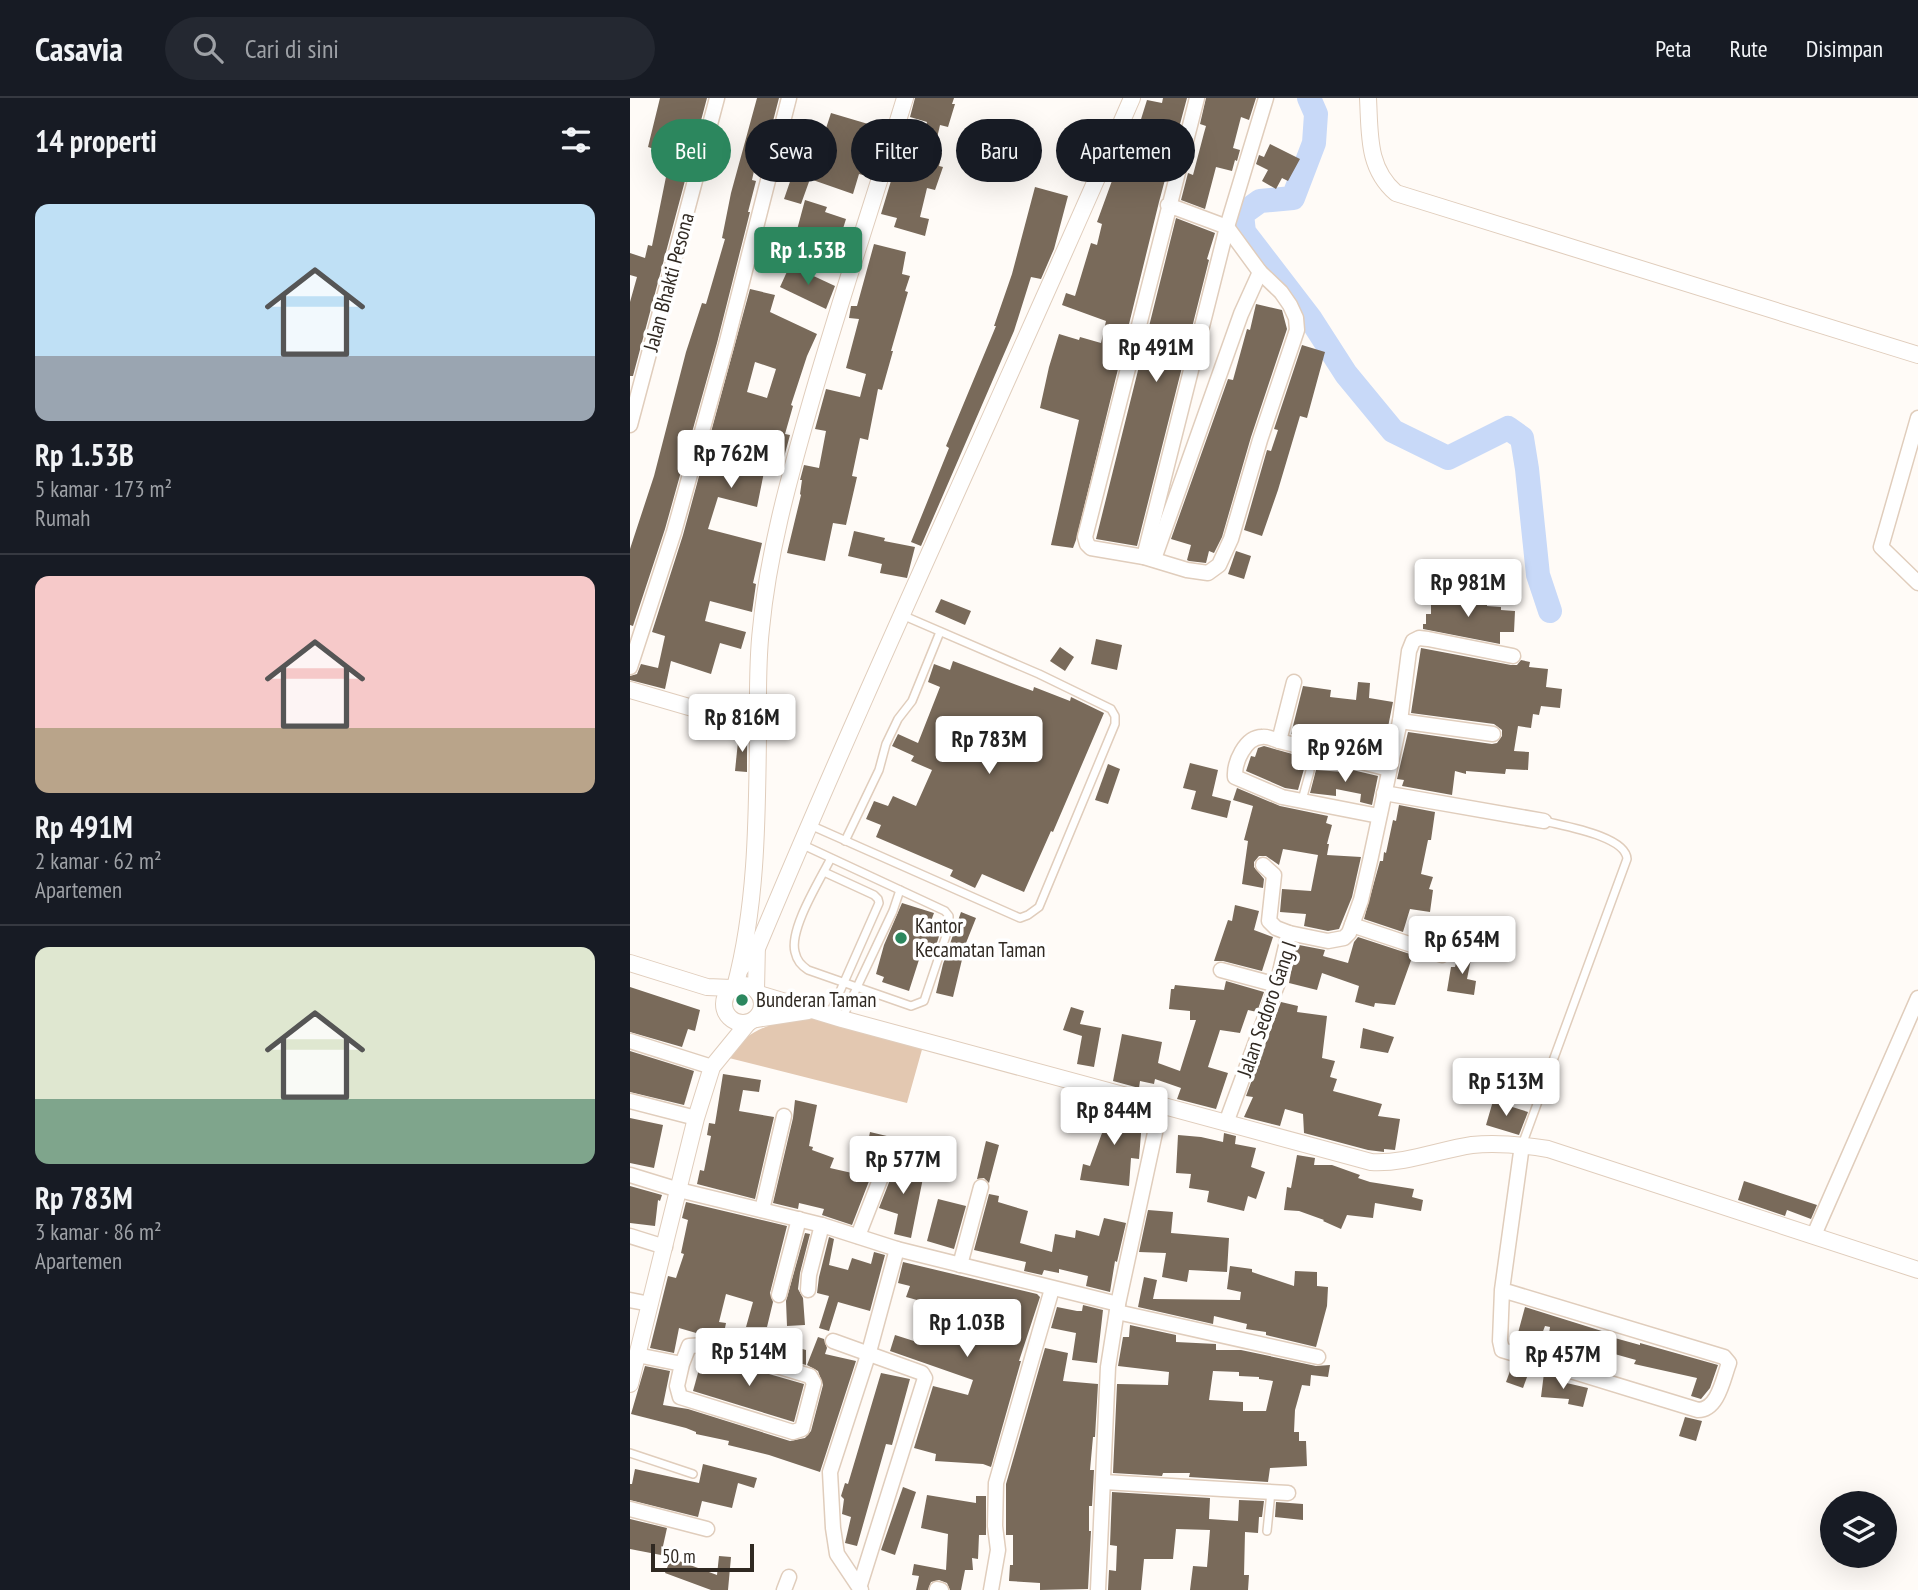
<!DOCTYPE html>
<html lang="id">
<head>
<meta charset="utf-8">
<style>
	body { margin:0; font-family:"PT Sans Narrow",sans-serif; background:#242831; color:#f1f3f6; height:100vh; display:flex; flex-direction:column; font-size:26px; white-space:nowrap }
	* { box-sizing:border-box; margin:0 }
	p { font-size:23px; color:#9ea1a6 }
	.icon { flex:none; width:38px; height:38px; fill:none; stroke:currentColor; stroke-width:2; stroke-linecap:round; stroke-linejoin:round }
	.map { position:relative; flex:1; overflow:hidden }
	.sheet { display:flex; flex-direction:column; background:#171b24; width:630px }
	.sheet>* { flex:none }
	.banner { position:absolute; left:21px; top:21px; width:665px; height:63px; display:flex; gap:14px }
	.fabs { position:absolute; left:1190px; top:1393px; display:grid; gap:14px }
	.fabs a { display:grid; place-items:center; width:77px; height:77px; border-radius:50%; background:#171b24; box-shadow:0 7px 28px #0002; font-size:35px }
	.scale { position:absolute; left:21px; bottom:18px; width:103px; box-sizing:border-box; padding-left:7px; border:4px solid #302922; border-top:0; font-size:19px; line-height:24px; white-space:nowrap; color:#302922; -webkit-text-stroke:5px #fff; paint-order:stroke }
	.price { position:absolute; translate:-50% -60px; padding:0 16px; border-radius:7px; background:#fff; color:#222; font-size:23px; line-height:46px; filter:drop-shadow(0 2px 4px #0008) }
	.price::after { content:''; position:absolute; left:50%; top:42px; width:21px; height:16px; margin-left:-10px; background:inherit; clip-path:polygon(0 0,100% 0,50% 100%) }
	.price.current { background:#2c875e; color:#fff }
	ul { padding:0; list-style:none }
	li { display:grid; align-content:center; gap:14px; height:371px; padding:0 35px }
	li+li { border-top:2px solid #363941 }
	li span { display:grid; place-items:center; height:217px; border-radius:14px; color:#555 }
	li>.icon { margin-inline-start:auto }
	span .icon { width:126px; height:126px; fill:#fffc; stroke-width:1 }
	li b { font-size:30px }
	h2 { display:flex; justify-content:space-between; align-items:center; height:84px; padding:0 35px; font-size:30px }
	.tag { padding:0 24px; border-radius:32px; background:#171b24; box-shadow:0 7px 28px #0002; font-size:24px; line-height:63px }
	.tag.current { background:#2c875e; color:#fff }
	header { display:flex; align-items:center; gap:42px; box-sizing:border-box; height:98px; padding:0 35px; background:#171b24; border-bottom:2px solid #363941 }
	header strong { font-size:33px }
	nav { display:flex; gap:38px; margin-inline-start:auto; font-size:24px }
	.search { width:490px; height:63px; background:#242831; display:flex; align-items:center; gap:18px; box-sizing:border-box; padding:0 24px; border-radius:38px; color:#9ea1a6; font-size:26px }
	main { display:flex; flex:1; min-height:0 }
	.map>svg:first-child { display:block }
</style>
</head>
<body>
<header>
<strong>Casavia</strong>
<div class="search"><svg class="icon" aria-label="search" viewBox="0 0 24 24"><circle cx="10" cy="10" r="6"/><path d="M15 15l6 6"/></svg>Cari di sini</div>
<nav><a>Peta</a><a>Rute</a><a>Disimpan</a></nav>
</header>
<main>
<section class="sheet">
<h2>14 properti<svg class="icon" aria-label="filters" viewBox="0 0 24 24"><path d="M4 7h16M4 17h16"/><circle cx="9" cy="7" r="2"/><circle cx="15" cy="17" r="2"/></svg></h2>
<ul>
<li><span style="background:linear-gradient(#bfe0f5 70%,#9aa5b1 0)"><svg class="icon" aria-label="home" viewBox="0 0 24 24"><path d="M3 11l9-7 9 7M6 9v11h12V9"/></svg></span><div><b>Rp 1.53B</b><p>5 kamar · 173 m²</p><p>Rumah</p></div></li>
<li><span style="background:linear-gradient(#f6c9c9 70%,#b9a48a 0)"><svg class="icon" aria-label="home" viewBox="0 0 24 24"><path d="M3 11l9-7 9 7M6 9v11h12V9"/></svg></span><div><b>Rp 491M</b><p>2 kamar · 62 m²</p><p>Apartemen</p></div></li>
<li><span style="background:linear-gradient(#dfe7d0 70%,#7fa58c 0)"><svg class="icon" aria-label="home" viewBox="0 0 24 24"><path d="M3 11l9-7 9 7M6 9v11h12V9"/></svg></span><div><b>Rp 783M</b><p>3 kamar · 86 m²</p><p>Apartemen</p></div></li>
</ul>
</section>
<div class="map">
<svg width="1288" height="1492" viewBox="0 0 1288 1492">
	<rect width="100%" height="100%" fill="#fffbf7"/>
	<!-- green -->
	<path fill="#e3c8b1" d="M184 916 293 948 277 1005 95 959C122 928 147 924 184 916Z"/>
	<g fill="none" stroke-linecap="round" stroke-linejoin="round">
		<!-- river -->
		<path stroke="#c8d9f8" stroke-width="24" d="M679 0 686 16 684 45 663 100 630 103 612 116 614 134 680 220 716 276 763 333 818 360 878 330 892 340 897 371 908 477 920 513"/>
	</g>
	<!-- building -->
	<g fill="#796a5a" fill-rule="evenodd">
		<path d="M30 0H77L3 278H0V204L7 179 0 177V155L15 160 18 147 22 148 39 64 58 62 18 49Z"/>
		<path d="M127 0H149L142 27 137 26 134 37 131 36 124 64H126L122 82 126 83 118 114H120L87 245 35 431 3 528 0 527V451L24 378 56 254 72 205 76 206 95 141 92 140 101 95Z"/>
		<path d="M285 0H324L322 6H325L318 29 310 27 304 53 312 55 309 68 313 69 305 92 297 90 290 119 299 121 295 138 264 129 267 120 251 116 273 43 291 47 297 24 280 19Z"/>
		<path d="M533 0H557L529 104 446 442 443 450 421 447 449 322 410 310 419 269 429 236 449 242 450 239 471 245 476 223 432 207 436 195 445 198 461 145 467 147 472 126 467 124 483 80 492 82 517 2 532 5Z"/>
		<path d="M576 0H626L619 22 611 19 603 50 610 52 607 63 605 62 602 73 586 69 575 111 551 102 558 75 563 77 574 35 576 28 570 26Z"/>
		<path d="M201 15 255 31 251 41 247 40 233 77 229 76 223 96 180 81 171 106 154 101 164 72 152 68 155 56 185 64Z"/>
		<path d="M640 46 670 61 658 83 652 80 646 91 632 83 638 72 626 66 629 57 634 59Z"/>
		<path d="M405 89 438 98 424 151 411 181 401 179 384 233 291 448 281 444 319 350 316 348 366 228H364L382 176Z"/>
		<path d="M175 102 197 109 195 114 216 121 211 137 216 138 210 157 164 143Z"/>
		<path d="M546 120 585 135 577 161 579 162 507 448 466 441Z"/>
		<path d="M244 146 276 154 272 176 280 178 275 193 278 194 261 253H263L252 292 248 291 238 342 230 340 222 378 227 379 216 427 203 425 195 463 157 455 171 397 170 396 172 382H170L174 367 189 370 196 333 185 331 196 291 230 299 236 276 216 270 229 221 219 220 221 208H227Z"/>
		<path d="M160 167 205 188 196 211 150 189Z"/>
		<path d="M120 191 145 197 140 214 187 236 177 258 161 307 163 308 155 336 160 337 153 363 137 359 127 409 88 399 78 431 132 445 123 485 126 486 122 514 80 503 75 523 116 534 111 551 90 545 81 576 41 563 35 591 0 582V578L7 576 11 566 28 570 35 538 22 534 53 437ZM125 264 146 271 137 300 117 294Z"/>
		<path d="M626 206 652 212 657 231 621 339 592 439 584 455 579 453 576 465 559 463 557 462 561 447 541 441 598 281 603 282 617 231 620 232Z"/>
		<path d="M672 247 695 254 677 320 670 318 648 392 632 438 614 432 637 352 641 353 648 332 644 331Z"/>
		<path d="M224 433 255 440 254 443 285 449 277 480 250 475 252 466 218 458Z"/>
		<path d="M606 453 621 458 614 481 598 476Z"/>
		<path d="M801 496 823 497V500H835V504L857 506V508L871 509V512L885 513 884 534H870V546L793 531V526H796V516H801Z"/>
		<path d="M311 501 341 513 335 527 305 514Z"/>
		<path d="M466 541 492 547 487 572 461 566Z"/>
		<path d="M430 549 444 559 435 573 420 563Z"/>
		<path d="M791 550 881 567H887L891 562 900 564 899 569 918 571 916 589 932 591 930 610 911 608 909 617 903 616 901 630 888 628 884 653 899 654 898 672 876 671 875 676 836 673V676L825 673 822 697 772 688 774 682 767 681 778 634 862 646 867 645 872 638V632L864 626 781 615Z"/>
		<path d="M323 563 403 593 404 589 440 603 441 599 474 615 423 734 421 733 394 794 352 776 345 790 320 778 323 772 246 739 251 727 236 721 244 703 258 708 263 698 286 708 302 672 281 663 284 658 262 648 268 636 288 645 310 589 298 584 304 566 320 572Z"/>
		<path d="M728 584 740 585 739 600 763 604 752 659 718 651 719 648H714L715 645 689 640V643L661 636 673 588 701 592 700 599 726 602Z"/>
		<path d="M109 634 117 637V674L105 673Z"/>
		<path d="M634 648 680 661 674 671 668 692 655 690 616 673 621 658 625 659 628 650Z"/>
		<path d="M560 665 588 672 582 698 601 703 597 720 561 711 566 693 553 690Z"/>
		<path d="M478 666 490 671 478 706 465 702Z"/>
		<path d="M714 670 748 678 742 707 730 704 731 696 706 691V698L680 695 686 672 714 674Z"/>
		<path d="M607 690 650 708 698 718 696 725 702 727 697 746H699L697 757 731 759 722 799 709 831 698 833 674 828 676 816 650 814 652 791 681 793 688 757 653 751 649 767 636 758H629L624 764V769L634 781 633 790 612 786 618 743 614 742 623 708 603 702Z"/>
		<path d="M769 707 805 714 801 742H798L791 776 803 779 799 791 803 792 800 814 780 811 773 834 734 821 750 763H753L754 754 756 755 763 722 766 723Z"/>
		<path d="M272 805 304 815 301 823 313 827 305 850 294 846 279 893 252 884 254 879 246 876 254 847Z"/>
		<path d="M605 807 629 813 624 832 643 839 632 873 593 863H584L598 822 602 823Z"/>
		<path d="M331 814 346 820 336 845 323 899 306 895 313 866Z"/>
		<path d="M728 839 783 857 765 907 745 905 744 909 725 904 729 888 692 875 687 892 659 885 666 848 669 849V847L695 852 693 858 718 865 724 844Z"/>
		<path d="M829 853 842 856 837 881 846 883 844 897 817 893 821 869H825Z"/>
		<path d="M596 883 634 894 627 914 618 912 610 935 590 932 578 969 598 975 586 1011 547 1001 551 990 525 981 524 986 510 983 509 990 483 983 492 936 532 944 528 965 550 973 566 922H560V913L539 911 541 891H544L545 887 594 892Z"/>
		<path d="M0 889 70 912 65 933 58 931 52 949 0 934Z"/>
		<path d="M651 904 668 908 667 914 697 918 692 960 705 963 700 979 707 981 703 993 752 1006 748 1018 770 1021 765 1052 754 1051V1054L738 1052 674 1035 673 1016 655 1011 650 1028 614 1019 623 999 616 998Z"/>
		<path d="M441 909 454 913 450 926 471 930 464 969 447 966 452 938 433 932Z"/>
		<path d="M733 930 764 939 758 955 730 950Z"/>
		<path d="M0 953 64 973 54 1007 0 994Z"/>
		<path d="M93 976 131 982 129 994 113 992 109 1013 144 1019 125 1101 67 1086 70 1072 74 1073 81 1038 77 1037 79 1025 85 1026Z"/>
		<path d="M165 1002 187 1007 179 1048 183 1049 182 1052 204 1060 200 1070 222 1075 224 1067 228 1068 234 1052 236 1053 240 1034 261 1039 253 1047 222 1127 192 1117 194 1111 169 1105 168 1111 143 1105 163 1020Z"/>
		<path d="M467 1003 501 1010 497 1021 512 1023 509 1061 501 1060 499 1088 450 1082 453 1066 460 1068 476 1024 467 1025Z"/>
		<path d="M863 1003 898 1014 889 1037 856 1027Z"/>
		<path d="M0 1020 33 1027 24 1070 0 1065Z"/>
		<path d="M594 1035 606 1038 605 1046 626 1050 621 1069 635 1074 626 1101 618 1098 614 1113 577 1104 579 1093 559 1090 561 1076 546 1075 548 1037 571 1039 593 1044Z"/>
		<path d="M356 1043 369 1047 359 1085 354 1080 347 1081Z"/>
		<path d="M270 1047 283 1053 272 1076 293 1080 281 1140 264 1136 268 1116 249 1110 271 1054Z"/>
		<path d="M667 1057 685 1060 684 1067H702L730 1077 728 1080 740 1084 784 1091 782 1099 793 1102 791 1113 745 1105 743 1120 717 1117 711 1131 693 1123 694 1122 669 1113 654 1112 657 1089 661 1090Z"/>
		<path d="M1114 1083 1187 1107 1181 1121 1157 1112 1155 1118 1108 1102Z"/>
		<path d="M0 1088 32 1097 30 1103 28 1102 25 1128 0 1125Z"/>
		<path d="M359 1096 369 1098 368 1104 398 1113 390 1145 422 1154 425 1136 445 1140 446 1132 469 1138 474 1120 496 1125 487 1164 485 1163 480 1194 456 1188 458 1178 429 1171V1175L414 1172 412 1177 394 1173 396 1164 344 1152Z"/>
		<path d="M308 1101 336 1108 324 1151 297 1143Z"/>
		<path d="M56 1104 157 1128 140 1195 143 1204 137 1229H116L123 1204 96 1196 89 1224 96 1225 95 1230 176 1252V1267L49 1230 44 1255 20 1250 38 1178 46 1180 54 1156 51 1155 58 1122 52 1120Z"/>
		<path d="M518 1112 543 1114 541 1135 599 1140 597 1174 559 1172 557 1184 532 1179 536 1155 509 1154Z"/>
		<path d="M175 1135 180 1136 170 1175 168 1191 173 1200 175 1227 157 1228 156 1203Z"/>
		<path d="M199 1139 204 1141 199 1167 218 1172 222 1160 241 1166 244 1154 255 1157 240 1213 208 1204 199 1233 189 1230 199 1198 187 1195 189 1179Z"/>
		<path d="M273 1164 407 1196 410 1199 389 1263H391L361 1369 353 1366 305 1363 306 1356 284 1350 303 1288 338 1297 343 1282 260 1253 265 1237 287 1244 297 1213 298 1205 276 1199 280 1188 268 1185Z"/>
		<path d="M600 1168 622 1171V1174L664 1188 665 1173 687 1174V1188L698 1189 697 1208 686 1249 636 1237V1234L616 1231 617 1226 584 1218 583 1226 508 1209 514 1179 527 1182 523 1201 610 1202 611 1194 597 1191Z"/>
		<path d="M453 1207 473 1212 467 1265 442 1262 446 1235 421 1230 427 1209 447 1213H452Z"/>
		<path d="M895 1209 975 1234 974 1237 1010 1247V1245L1088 1267 1080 1290 1071 1301 1061 1298 1067 1280 1004 1266 1006 1262 938 1243 933 1261 916 1256 920 1229 915 1228 906 1252 885 1246Z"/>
		<path d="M500 1227 546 1237V1244L586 1246V1252H611L686 1268 700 1267 698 1279 681 1277 680 1288 672 1287 665 1312 664 1334H669V1343H676L677 1368 640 1370 638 1384 559 1379 560 1375H533L532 1378 483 1375 487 1286 538 1287 539 1274 488 1268 493 1239H499ZM583 1273 609 1274V1278L629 1279V1281L643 1283 636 1313H613V1304L579 1302Z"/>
		<path d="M188 1239 194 1241 197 1250 195 1256 226 1263 190 1374 139 1357 98 1347 99 1343 66 1336V1334L56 1330 1 1316 15 1268 40 1273 33 1307 58 1311 160 1343 175 1340 181 1333 193 1287 188 1273 177 1267Z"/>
		<path d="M415 1250 438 1255 433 1283 468 1286 465 1339H463L460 1372H464L462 1408H459V1433H461L458 1491 410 1492V1485L379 1483 380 1467H383V1437H376V1386Z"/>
		<path d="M73 1257 174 1286 164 1324 63 1293Z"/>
		<path d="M883 1265 900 1271 893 1290 876 1284Z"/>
		<path d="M251 1275 280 1281 262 1347 256 1346 227 1448 215 1445 221 1419 212 1416 214 1401 211 1398 215 1385 218 1386Z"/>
		<path d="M914 1275 929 1279 928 1283 958 1290 953 1309 938 1306 939 1301 911 1299Z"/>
		<path d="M1055 1319 1072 1323 1066 1343 1049 1338Z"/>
		<path d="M73 1366 127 1380 124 1390 108 1385 102 1410 72 1403 68 1419 0 1402V1386H2L5 1371 69 1385Z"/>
		<path d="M273 1389 286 1394 265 1457 251 1452Z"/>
		<path d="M482 1394 580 1400 579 1421 608 1423 609 1402 634 1403 632 1419H629L628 1435 615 1434 614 1477H619L618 1492H560L563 1468 577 1469 580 1432 546 1431 543 1461H514L511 1492H478L479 1472 486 1473 487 1448 480 1447Z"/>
		<path d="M297 1397 346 1405V1398H356V1437H349L348 1461 342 1460 343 1472H335L331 1492H320L317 1485 309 1482 301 1484 298 1492H286L289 1478 282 1477 284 1466 316 1472 318 1436 291 1430Z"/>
		<path d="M646 1404 673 1406V1422L645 1419Z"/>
		<path d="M0 1421 37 1430 31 1457 0 1451Z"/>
		<path d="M89 1458 101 1459 98 1492H81L35 1475 41 1460 87 1477Z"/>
	</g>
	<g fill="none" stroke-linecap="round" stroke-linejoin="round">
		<!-- service casing -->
		<g stroke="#e0cdbc" stroke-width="10">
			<g id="service">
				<path d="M672 702 680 673"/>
				<path d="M180 727 390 820 398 817 409 809 485 626V618L481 611 409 576 272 517"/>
				<path d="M215 743 249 672 256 646 268 621 282 603 310 534"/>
				<path d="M171 746 315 813 319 818V829L294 903 281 908 178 872C171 867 167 863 165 854 159 831 190 782 201 760"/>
				<path d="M194 774 244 797 248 801 249 805 200 916"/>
				<path d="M212 921 263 813 270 792"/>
				<path d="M892 1047 997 761C996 738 933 728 914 723"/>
				<path d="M0 1355 63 1376"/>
				<path d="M637 1433 641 1394"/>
			</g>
		</g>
		<!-- minor casing -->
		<g stroke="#e0cdbc" stroke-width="17">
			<g id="minor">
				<path d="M538 107 597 129 630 174 651 194 660 207 666 220 667 232 630 342 601 441 589 467 578 475 557 472 514 459 461 450 457 446 455 439 567 0"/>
				<path d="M1288 320 1251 449 1288 485"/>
				<path d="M0 327 87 0"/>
				<path d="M514 459 597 129 636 0"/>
				<path d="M524 461 611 216 630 174"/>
				<path d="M0 569 44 434 96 247 159 0"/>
				<path d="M664 584 649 643C643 641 637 638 632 639 615 639 604 665 605 679L652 699 749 718"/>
				<path d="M770 623 863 636"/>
				<path d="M649 643 759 671"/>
				<path d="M754 695 914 723"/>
				<path d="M633 767 644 777 639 823 646 830 659 835"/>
				<path d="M722 827 812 857"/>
				<path d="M591 872 647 887"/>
				<path d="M0 943 82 969"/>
				<path d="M0 1003 66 1020"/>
				<path d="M596 1025 647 887 659 835 698 843 714 840 719 835 731 802 740 763 770 623 779 553 783 543 789 540 798 541 883 558"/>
				<path d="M0 1077 49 1092 192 1127 267 1151 488 1206"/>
				<path d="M132 1112 154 1018"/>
				<path d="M1184 1137 1288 900"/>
				<path d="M0 1138 35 1149"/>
				<path d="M228 1138 262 1051"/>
				<path d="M330 1167 351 1089"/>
				<path d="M178 1192 179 1177 192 1127"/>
				<path d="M872 1192 870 1243 872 1252 1068 1312C1088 1312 1093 1281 1099 1265L1094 1259 872 1192 892 1047"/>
				<path d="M149 1197 169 1121"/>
				<path d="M0 1202 20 1206"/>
				<path d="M487 1214 688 1259"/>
				<path d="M203 1243 292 1275 295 1280 230 1487"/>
				<path d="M7 1257 52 1266 59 1248 76 1247 180 1278 184 1285 172 1331 163 1334 50 1299 47 1288 52 1266"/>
				<path d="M474 1384 658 1395"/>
				<path d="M0 1411 77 1431"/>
				<path d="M307 1491 311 1492"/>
				<path d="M154 1492 159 1479"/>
				<path d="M231 1492 207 1456 203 1430 200 1374 239 1254 267 1151"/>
				<path d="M361 1492 368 1452 365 1428 366 1385 422 1191"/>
				<path d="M468 1492 478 1269 488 1206 531 1007"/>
			</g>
		</g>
		<!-- tertiary casing -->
		<g stroke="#e0cdbc" stroke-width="18">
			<g id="tertiary">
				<path d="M738 0C740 36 737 70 766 95L1288 257"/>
				<path d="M0 592 128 629"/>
				<path d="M0 865 77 889 102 890"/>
				<path d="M110 871 128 848C247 563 379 284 502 0"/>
				<circle cx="113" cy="906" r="19"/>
				<path d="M105 889C127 807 127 720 128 636 128 601 127 565 131 531 138 457 158 384 178 314 208 208 243 105 275 0"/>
				<path d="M126 892 127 845"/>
				<path d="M129 896 212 921 741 1064C775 1066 809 1052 842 1047 868 1044 893 1047 918 1051L1288 1172"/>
				<path d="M126 921 178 913"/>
				<path d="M0 1286 66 1020 82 969 118 925"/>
			</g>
		</g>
		<!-- service -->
		<use href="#service" stroke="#fff" stroke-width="7"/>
		<!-- minor -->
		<use href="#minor" stroke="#fff" stroke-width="14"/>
		<!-- tertiary -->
		<use href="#tertiary" stroke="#fff" stroke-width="16"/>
	</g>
	<!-- markers -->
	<g fill="#2c875e" stroke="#fff" stroke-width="2.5">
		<circle cx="271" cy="840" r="7"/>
		<circle cx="112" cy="902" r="7"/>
	</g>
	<g text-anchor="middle" stroke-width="7" stroke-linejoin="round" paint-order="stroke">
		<!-- street labels -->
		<g font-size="21" fill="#302922" stroke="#fff">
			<text transform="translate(39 184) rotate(-75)" y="7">Jalan Bhakti Pesona</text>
			<text transform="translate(637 911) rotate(-71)" y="7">Jalan Sedoro Gang I</text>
		</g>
		<!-- poi labels -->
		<g font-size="21" fill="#302922" stroke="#fff" text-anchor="start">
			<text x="285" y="835">Kantor<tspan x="285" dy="24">Kecamatan Taman</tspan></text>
			<text x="126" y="909">Bunderan Taman</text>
		</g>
	</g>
</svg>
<div class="fabs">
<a><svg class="icon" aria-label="layers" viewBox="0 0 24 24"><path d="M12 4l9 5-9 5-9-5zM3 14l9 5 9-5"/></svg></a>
</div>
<div class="scale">50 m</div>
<b class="price current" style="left:178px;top:189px">Rp 1.53B</b>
<b class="price" style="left:526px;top:286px">Rp 491M</b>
<b class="price" style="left:101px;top:392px">Rp 762M</b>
<b class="price" style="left:838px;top:521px">Rp 981M</b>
<b class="price" style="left:112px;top:656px">Rp 816M</b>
<b class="price" style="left:359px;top:678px">Rp 783M</b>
<b class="price" style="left:715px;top:686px">Rp 926M</b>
<b class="price" style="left:832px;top:878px">Rp 654M</b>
<b class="price" style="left:876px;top:1020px">Rp 513M</b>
<b class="price" style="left:484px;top:1049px">Rp 844M</b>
<b class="price" style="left:273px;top:1098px">Rp 577M</b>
<b class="price" style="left:337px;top:1261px">Rp 1.03B</b>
<b class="price" style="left:119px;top:1290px">Rp 514M</b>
<b class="price" style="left:933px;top:1293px">Rp 457M</b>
<div class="banner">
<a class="tag current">Beli</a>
<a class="tag">Sewa</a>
<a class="tag">Filter</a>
<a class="tag">Baru</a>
<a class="tag">Apartemen</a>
</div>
</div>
</main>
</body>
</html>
